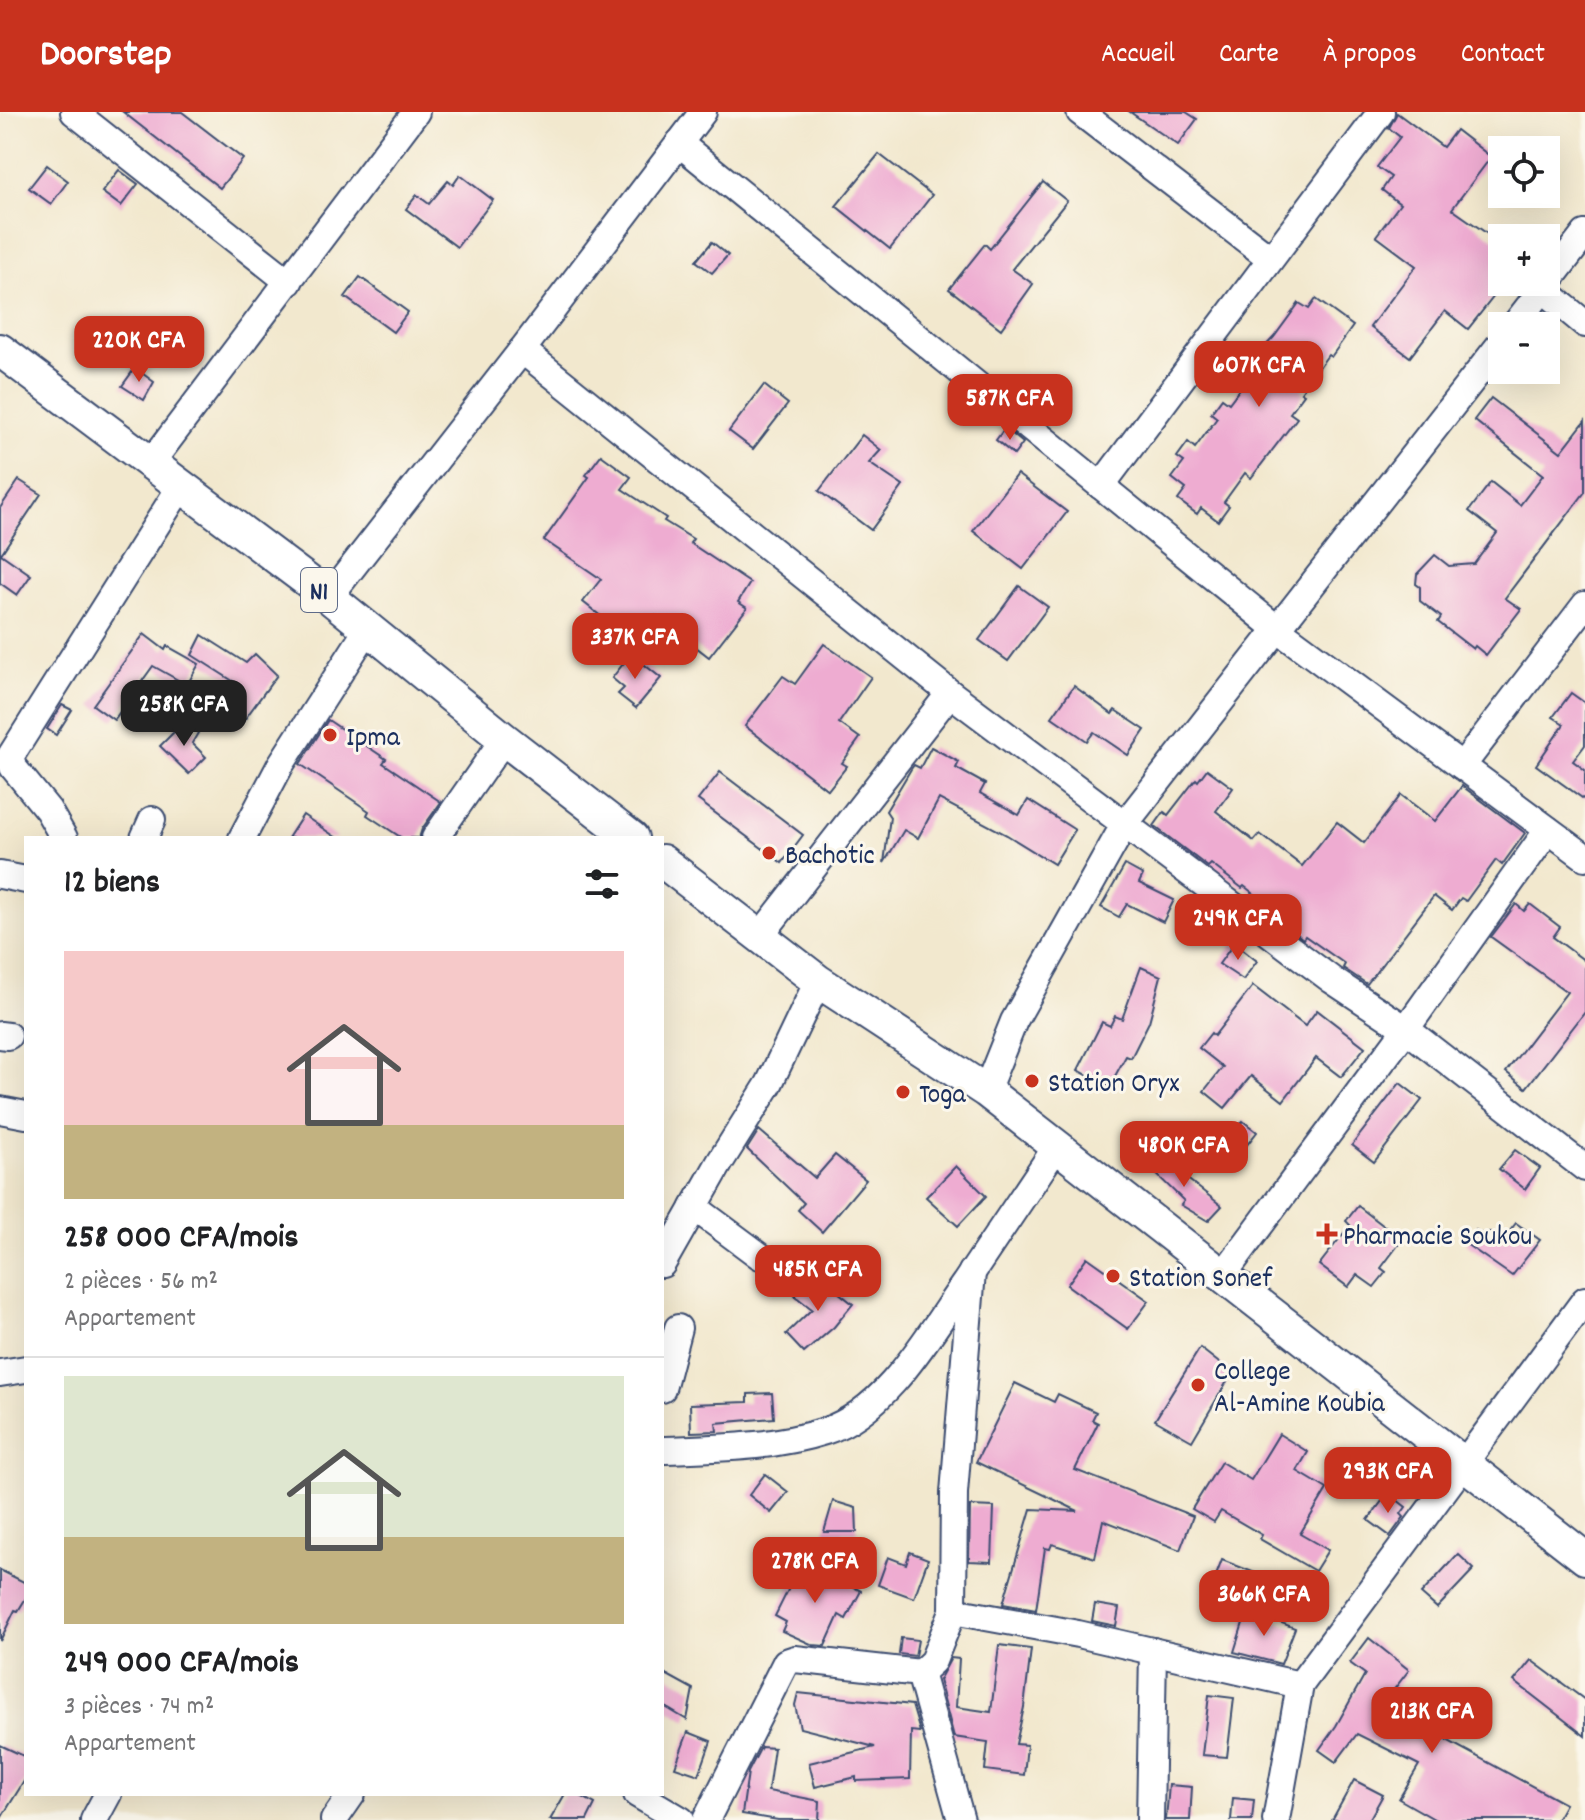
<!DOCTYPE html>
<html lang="fr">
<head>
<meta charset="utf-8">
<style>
	body { margin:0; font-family:Dekko,sans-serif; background:#f2f2f2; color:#202124; height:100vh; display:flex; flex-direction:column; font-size:30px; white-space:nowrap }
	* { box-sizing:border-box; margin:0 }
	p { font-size:26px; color:#757577 }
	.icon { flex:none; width:44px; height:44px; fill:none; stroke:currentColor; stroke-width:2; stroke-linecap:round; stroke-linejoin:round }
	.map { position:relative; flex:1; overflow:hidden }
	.drawer { position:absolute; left:24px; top:724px; width:640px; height:960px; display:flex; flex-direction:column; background:#fff; border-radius:0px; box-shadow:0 8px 32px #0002 }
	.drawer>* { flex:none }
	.buttons { position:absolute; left:1488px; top:24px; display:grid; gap:16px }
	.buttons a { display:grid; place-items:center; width:72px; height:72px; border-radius:0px; background:#fff; box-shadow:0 8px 32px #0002; font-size:40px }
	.price { position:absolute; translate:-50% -68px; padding:0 18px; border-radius:16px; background:#c8321e; color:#fff; font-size:26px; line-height:52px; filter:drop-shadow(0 2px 4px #0008) }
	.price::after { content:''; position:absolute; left:50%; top:48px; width:24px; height:18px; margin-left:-12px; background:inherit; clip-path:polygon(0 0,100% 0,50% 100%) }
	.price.active { background:#222; color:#fff }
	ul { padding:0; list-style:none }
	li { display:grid; align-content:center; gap:16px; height:424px; padding:0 40px }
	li+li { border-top:2px solid #e0e0e0 }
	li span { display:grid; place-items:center; height:248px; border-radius:0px; color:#555 }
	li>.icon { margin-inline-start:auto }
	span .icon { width:144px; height:144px; fill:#fffc; stroke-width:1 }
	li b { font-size:34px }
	h2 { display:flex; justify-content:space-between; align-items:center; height:96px; padding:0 40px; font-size:34px }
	header { display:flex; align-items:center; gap:48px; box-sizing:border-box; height:112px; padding:0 40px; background:#c8321e; color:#fff }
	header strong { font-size:38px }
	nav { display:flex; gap:44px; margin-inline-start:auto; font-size:28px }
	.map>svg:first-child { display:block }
</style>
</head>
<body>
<header>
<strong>Doorstep</strong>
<nav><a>Accueil</a><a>Carte</a><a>À propos</a><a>Contact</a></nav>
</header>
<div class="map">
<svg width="1585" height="1708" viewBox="0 0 1585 1708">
	<rect width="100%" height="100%" fill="#fbf7ec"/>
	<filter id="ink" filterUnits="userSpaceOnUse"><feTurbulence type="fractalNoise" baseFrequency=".0125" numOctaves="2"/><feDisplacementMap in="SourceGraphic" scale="16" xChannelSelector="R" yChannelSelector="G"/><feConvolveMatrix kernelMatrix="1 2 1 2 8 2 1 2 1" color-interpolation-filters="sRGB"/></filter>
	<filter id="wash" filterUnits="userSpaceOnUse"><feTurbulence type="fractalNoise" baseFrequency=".006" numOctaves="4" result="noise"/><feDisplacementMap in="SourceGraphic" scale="32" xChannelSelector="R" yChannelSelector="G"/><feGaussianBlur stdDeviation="1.8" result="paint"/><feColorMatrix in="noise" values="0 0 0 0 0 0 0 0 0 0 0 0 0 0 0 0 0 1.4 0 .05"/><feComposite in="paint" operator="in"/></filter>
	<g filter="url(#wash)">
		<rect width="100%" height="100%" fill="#f2e8ce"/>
		<g id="blocks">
			<!-- building -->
			<g fill="#eeacd1">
				<path d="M123 0H182L243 47 220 76Z"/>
				<path d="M1130 0H1186L1197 7 1178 33Z"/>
				<path d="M1397 1 1443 35 1456 18 1491 45 1452 97 1502 132V174L1468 217 1445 199 1410 245 1370 215 1416 154 1376 124 1400 92 1382 78 1391 65 1377 55 1400 25 1389 16Z"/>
				<path d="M879 42 932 83 890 137 836 94Z"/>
				<path d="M47 53 68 69 51 92 29 76Z"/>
				<path d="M119 58 138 72 121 94 102 80Z"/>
				<path d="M460 63 493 88 457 135 406 97 417 83 429 92 448 69 453 73Z"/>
				<path d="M1043 70 1067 89 1012 157 1033 172 1001 217 949 177 985 132 990 137Z"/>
				<path d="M712 130 728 143 712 161 696 149Z"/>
				<path d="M360 165 408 200 393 220 345 185Z"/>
				<path d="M1316 187 1353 214 1331 245 1328 243 1301 280 1304 282 1290 301 1297 306 1251 366 1245 361 1224 390 1229 394 1218 409 1201 396 1197 402 1178 388 1186 377 1172 366 1184 350 1177 345 1188 330 1195 336 1217 306 1211 301 1222 286 1229 291 1251 262 1244 257 1274 225 1299 191 1309 197Z"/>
				<path d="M135 256 154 270 144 288 122 274Z"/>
				<path d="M764 273 788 292 753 337 729 319Z"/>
				<path d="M1491 286 1561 340 1585 309V380L1505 486 1521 497 1486 543 1475 534 1473 537 1438 510 1441 505 1420 489V475L1416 472 1417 462 1435 443 1449 454 1474 452 1497 421 1469 399 1491 370 1520 393 1543 363 1474 308Z"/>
				<path d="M1005 316 1023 331 1014 343 996 328Z"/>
				<path d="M862 323 881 338 869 351 903 374 871 418 819 379Z"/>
				<path d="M601 343 631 365 622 377 666 406 664 409 693 427 690 431 750 471 738 490 747 496 709 545 656 504 635 531 583 490 601 467 544 428 589 365 586 363Z"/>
				<path d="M1017 362 1067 400 1023 457 973 419Z"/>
				<path d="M19 368 41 382 1 442 31 463 17 483 0 471V396Z"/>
				<path d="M1019 474 1048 495 1008 549 979 528Z"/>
				<path d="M144 522 165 538 167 534 199 552 187 573 153 554 114 608 93 593Z"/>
				<path d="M202 523 246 551 255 542 277 563 239 615 218 600 239 573 192 543Z"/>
				<path d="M824 532 871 565 839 611 860 626 842 651 847 654 828 678 745 614 783 564 795 572Z"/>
				<path d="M631 542 661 566 636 596 618 582 624 576 612 566Z"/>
				<path d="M1074 574 1112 602 1115 598 1145 618 1128 643 1094 620 1087 629 1052 605Z"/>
				<path d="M1571 581 1585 591V633L1573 649 1585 658V688L1536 653 1564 612 1553 605Z"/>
				<path d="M62 593 72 598 56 623 47 617Z"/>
				<path d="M328 608 386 647 383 651 441 690 422 717 419 726H402L367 703 369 699 300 652Z"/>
				<path d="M185 609 198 621 192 631 206 645 189 662 160 634Z"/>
				<path d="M931 635 959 650 956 656 985 672 980 681 1019 703 1028 688 1075 718 1054 752 1007 723 939 687 918 726 904 718 884 751 890 705 886 699 911 657 914 653 920 656Z"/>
				<path d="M1207 657 1233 676 1216 699 1254 729 1260 722 1302 754 1337 710 1364 731 1401 683 1435 709 1462 674 1525 721 1502 753 1496 748 1466 789 1461 786 1452 798 1434 784 1367 872 1343 856 1345 852 1305 824 1303 827 1290 816 1293 812 1244 774 1242 776 1211 752 1208 755 1154 714 1164 700 1168 703 1196 667 1198 669Z"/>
				<path d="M720 660 803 723 782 751 698 688Z"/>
				<path d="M303 703 337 726H288Z"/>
				<path d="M1125 753 1143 763 1139 771 1174 788 1163 810 1127 792 1119 805 1101 795Z"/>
				<path d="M1516 792 1524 799 1530 792 1560 815 1553 825 1585 849V900L1526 976 1506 960 1567 880 1491 825Z"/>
				<path d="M1234 831 1257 849 1243 868 1219 852Z"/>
				<path d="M1141 855 1161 864 1149 910 1131 946 1126 944 1109 975 1078 958 1102 910 1110 914 1115 904 1122 907Z"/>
				<path d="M1253 874 1305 914 1317 898 1365 935 1341 965 1316 946 1283 989 1251 964 1225 996 1204 979 1223 955 1199 936 1211 921 1214 924Z"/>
				<path d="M1400 971 1422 988 1374 1050 1352 1033Z"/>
				<path d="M1243 1009 1257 1020 1235 1048 1221 1037Z"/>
				<path d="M759 1018 815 1066 835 1043 866 1068 822 1120 798 1098 804 1091 747 1037Z"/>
				<path d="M1515 1038 1540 1056 1525 1077 1499 1057Z"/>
				<path d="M1153 1040 1222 1094 1208 1109 1181 1093 1184 1089 1144 1050Z"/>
				<path d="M956 1054 986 1084 958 1114 926 1085Z"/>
				<path d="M1358 1094 1402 1128 1381 1156 1386 1160 1374 1175 1357 1163 1348 1175 1319 1153 1350 1113 1346 1109Z"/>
				<path d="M1516 1111 1540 1128 1512 1164 1466 1132 1476 1118 1485 1124 1489 1120 1502 1129Z"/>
				<path d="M1087 1145 1149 1189 1128 1217 1067 1173Z"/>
				<path d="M814 1161 853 1192 834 1215 804 1241 786 1222 812 1197 795 1184Z"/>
				<path d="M1200 1236 1232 1261 1192 1329 1155 1308Z"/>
				<path d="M1015 1271 1054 1290 1058 1282 1096 1300 1092 1308 1098 1311 1075 1358 1193 1404 1180 1438 1103 1408 1095 1446 1052 1432 1050 1437 1045 1436 1036 1498 1003 1492 1031 1397 1078 1399 976 1350Z"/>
				<path d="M772 1281 774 1306 716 1311 717 1319 691 1320 690 1292 748 1290V1282Z"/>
				<path d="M1279 1322 1308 1340 1297 1359 1327 1377 1300 1422 1328 1438 1315 1459 1260 1427 1262 1423 1221 1399 1214 1410 1192 1397 1221 1350 1251 1368Z"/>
				<path d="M765 1362 788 1380 771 1401 749 1383Z"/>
				<path d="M1388 1381 1406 1395 1401 1402 1404 1405 1390 1424 1368 1408Z"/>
				<path d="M833 1389 856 1396 857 1420H824Z"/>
				<path d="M970 1394 994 1395 992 1450 969 1449Z"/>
				<path d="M910 1440 928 1447 914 1486 878 1473 888 1445 906 1452Z"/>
				<path d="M1458 1442 1474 1457 1437 1496 1421 1482Z"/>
				<path d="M803 1448 861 1479 846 1507 839 1503 825 1534 813 1533 782 1519 786 1510 775 1504Z"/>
				<path d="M1222 1448 1258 1462 1241 1506 1205 1493Z"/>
				<path d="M0 1458 26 1471V1486L18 1499 15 1498 0 1529Z"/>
				<path d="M1095 1492 1119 1496 1116 1514 1092 1509Z"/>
				<path d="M1247 1498 1295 1516 1281 1552 1234 1540Z"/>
				<path d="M901 1526 918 1528 915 1544 899 1542Z"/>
				<path d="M1369 1526 1409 1558 1382 1593 1565 1692 1556 1708H1436L1399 1687 1419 1653 1357 1622 1336 1650 1319 1638 1336 1614 1365 1562 1350 1551Z"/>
				<path d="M999 1533 1031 1537 1024 1595 1016 1632 1027 1633 1024 1663 985 1658 988 1630 954 1625 939 1568 951 1546 959 1547 956 1595 991 1600Z"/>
				<path d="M1531 1548 1585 1588V1624L1514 1569Z"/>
				<path d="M662 1560 693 1577 687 1608 662 1593Z"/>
				<path d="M798 1581 912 1593 920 1620 911 1619 910 1667 856 1669V1665L815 1675 809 1651 875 1635 800 1616 795 1593Z"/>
				<path d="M1209 1583 1234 1586 1227 1645 1202 1643Z"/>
				<path d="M688 1620 711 1629 699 1663 675 1655Z"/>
				<path d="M0 1633 26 1645V1666L0 1708Z"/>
				<path d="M761 1635 774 1636 768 1679 820 1689 819 1708H778L742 1702 748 1660Z"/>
				<path d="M1354 1668 1383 1683 1369 1708H1332Z"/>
				<path d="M1169 1673 1192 1675 1190 1708H1166Z"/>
				<path d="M565 1682H577L595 1692 587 1708H550Z"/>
				<path d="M1233 1686 1254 1688 1252 1708H1231Z"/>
			</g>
		</g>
	</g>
	<g filter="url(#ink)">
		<use href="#blocks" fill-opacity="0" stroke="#3b4b6f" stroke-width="2"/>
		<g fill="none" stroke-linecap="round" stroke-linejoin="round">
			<!-- minor casing -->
			<g stroke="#3b4b6f" stroke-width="30">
				<g id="minor">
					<path d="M74 0 289 170"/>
					<path d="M1080 0 1270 146"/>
					<path d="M679 31 1276 516 1585 745"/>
					<path d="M1543 177 1585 212"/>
					<path d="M1514 214 1585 122"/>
					<path d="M522 238 950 581 1332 868 1406 917 1585 1056"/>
					<path d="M150 352 416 0"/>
					<path d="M1101 374 1381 0"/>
					<path d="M329 485 522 238 703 0"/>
					<path d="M1462 654 1585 493"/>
					<path d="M64 726 48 698 13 655 10 645 181 374"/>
					<path d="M144 726 152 708"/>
					<path d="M242 726 281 652 367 518"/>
					<path d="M435 726 504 627"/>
					<path d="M0 763 26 768"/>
					<path d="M760 824 950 581"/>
					<path d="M0 923 8 924"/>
					<path d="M986 979 1014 909 1124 713 1502 230"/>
					<path d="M0 998 26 1003"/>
					<path d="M694 1095 760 1144"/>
					<path d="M662 1152 720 1050 769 972 818 869"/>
					<path d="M1223 1163 1406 917 1548 718"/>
					<path d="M0 1261 26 1257"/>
					<path d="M662 1277 678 1216"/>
					<path d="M662 1338C716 1336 773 1336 825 1319 887 1299 929 1222 965 1171 996 1125 1026 1080 1057 1034"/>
					<path d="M953 1499 1078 1522 1300 1573"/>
					<path d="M637 1682 681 1708"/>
					<path d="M94 1708 108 1682"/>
					<path d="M334 1708 352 1682"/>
					<path d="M706 1708 786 1550 795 1547 920 1561"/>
					<path d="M961 1708 920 1561 933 1549 953 1499 954 1381 972 1160"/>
					<path d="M1150 1708 1153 1539"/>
					<path d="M1276 1708 1300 1573 1585 1188"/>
				</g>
			</g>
			<!-- major casing -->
			<g stroke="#3b4b6f" stroke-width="36">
				<g id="major">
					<path d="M0 238 329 485 504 627 632 726"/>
					<path d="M662 749 818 869 986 979 1585 1446"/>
				</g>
			</g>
			<!-- minor -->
			<use href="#minor" stroke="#fff" stroke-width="26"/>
			<!-- major -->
			<use href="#major" stroke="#fff" stroke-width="32"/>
		</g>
	</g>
	<!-- markers -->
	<g fill="#c8321e" stroke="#fbf7ec" stroke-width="3">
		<circle cx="330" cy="623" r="8"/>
		<circle cx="769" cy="741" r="8"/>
		<circle cx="1032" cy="969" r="8"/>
		<circle cx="903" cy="980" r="8"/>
		<path d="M1323 1110h8v8h8v8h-8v8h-8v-8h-8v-8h8z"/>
		<circle cx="1113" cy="1164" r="8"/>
		<circle cx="1198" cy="1273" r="8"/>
	</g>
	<g text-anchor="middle" stroke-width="6" stroke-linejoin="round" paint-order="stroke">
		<!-- shield labels -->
		<rect fill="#fbf7ec" stroke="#5e6b89" stroke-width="2" x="301" y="456" width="36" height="44" rx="6"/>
		<g font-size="26" font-weight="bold" fill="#1b2f5e">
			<text x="319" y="487">N1</text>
		</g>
		<!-- poi labels -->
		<g font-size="28" fill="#1b2f5e" stroke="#fbf7ec" text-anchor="start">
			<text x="346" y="633">Ipma</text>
			<text x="785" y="751">Bachotic</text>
			<text x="1048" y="979">Station Oryx</text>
			<text x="919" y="990">Toga</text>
			<text x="1343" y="1132">Pharmacie Soukou</text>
			<text x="1129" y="1174">Station Sonef</text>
			<text x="1214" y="1267">College<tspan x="1214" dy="32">Al-Amine Koubia</tspan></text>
		</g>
	</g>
</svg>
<div class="buttons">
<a><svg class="icon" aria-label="locate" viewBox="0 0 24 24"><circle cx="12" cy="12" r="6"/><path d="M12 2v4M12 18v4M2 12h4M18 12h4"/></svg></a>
<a>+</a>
<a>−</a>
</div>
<b class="price" style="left:139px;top:272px">220K CFA</b>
<b class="price" style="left:1259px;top:297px">607K CFA</b>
<b class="price" style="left:1010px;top:330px">587K CFA</b>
<b class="price" style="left:635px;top:569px">337K CFA</b>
<b class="price active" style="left:184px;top:636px">258K CFA</b>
<b class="price" style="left:1238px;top:850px">249K CFA</b>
<b class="price" style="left:1184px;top:1077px">480K CFA</b>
<b class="price" style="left:818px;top:1201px">485K CFA</b>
<b class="price" style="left:1388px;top:1403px">293K CFA</b>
<b class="price" style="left:815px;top:1493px">278K CFA</b>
<b class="price" style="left:1264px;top:1526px">366K CFA</b>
<b class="price" style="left:1432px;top:1643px">213K CFA</b>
<section class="drawer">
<h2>12 biens<svg class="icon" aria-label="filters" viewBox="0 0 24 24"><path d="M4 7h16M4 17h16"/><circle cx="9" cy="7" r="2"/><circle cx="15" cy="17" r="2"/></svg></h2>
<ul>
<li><span style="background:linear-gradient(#f6c9c9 70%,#c2b280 0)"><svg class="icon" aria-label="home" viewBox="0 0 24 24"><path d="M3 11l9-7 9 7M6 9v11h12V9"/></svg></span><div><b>258 000 CFA/mois</b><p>2 pièces · 56 m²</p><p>Appartement</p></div></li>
<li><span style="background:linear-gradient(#dfe7d0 65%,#c2b280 0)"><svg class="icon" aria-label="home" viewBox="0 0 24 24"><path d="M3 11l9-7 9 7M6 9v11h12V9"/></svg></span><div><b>249 000 CFA/mois</b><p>3 pièces · 74 m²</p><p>Appartement</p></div></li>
</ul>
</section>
</div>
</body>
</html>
